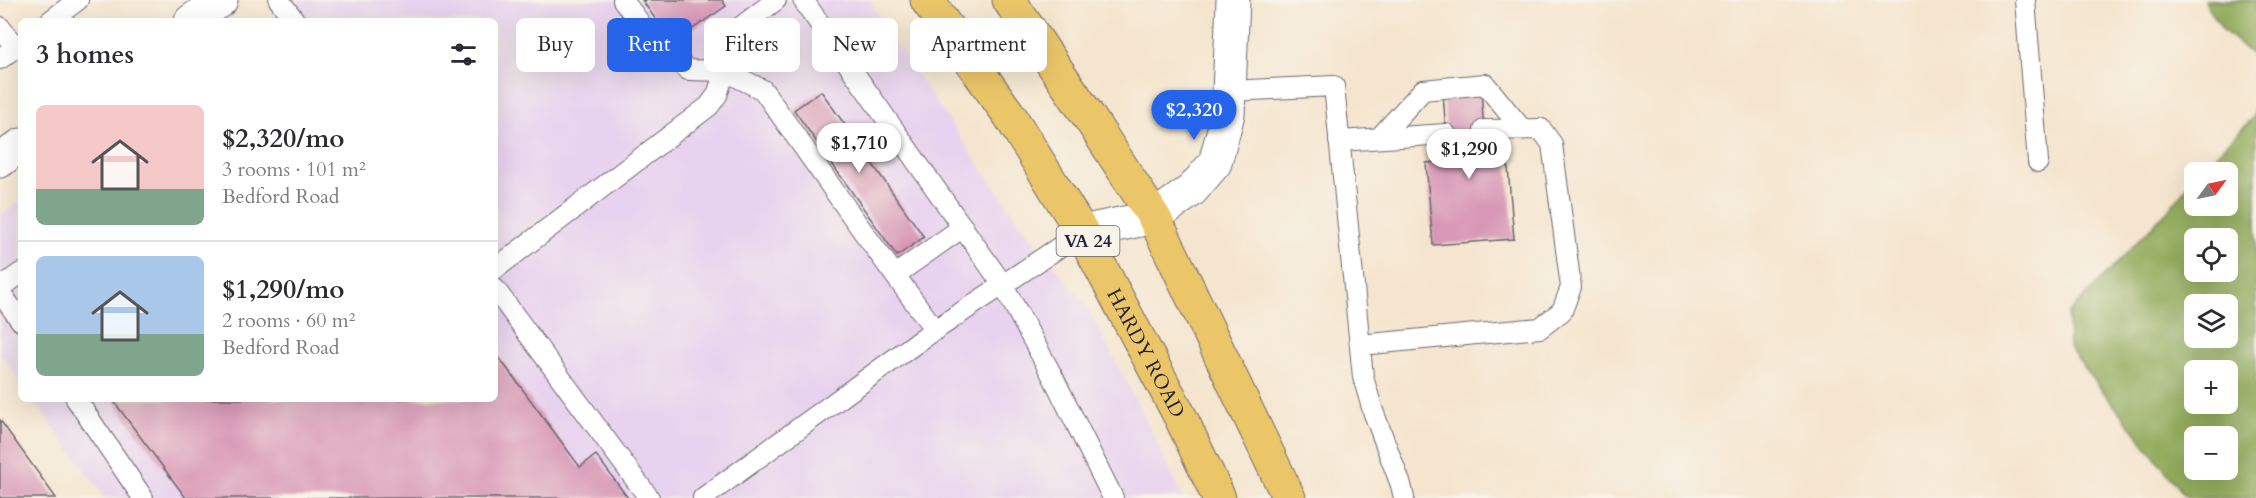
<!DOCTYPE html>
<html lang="en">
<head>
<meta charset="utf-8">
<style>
	body { margin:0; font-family:Cardo,serif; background:#f7f7f7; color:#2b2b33; height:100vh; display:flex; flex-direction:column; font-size:22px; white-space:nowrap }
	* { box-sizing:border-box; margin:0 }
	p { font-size:20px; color:#7c7c81 }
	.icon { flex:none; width:33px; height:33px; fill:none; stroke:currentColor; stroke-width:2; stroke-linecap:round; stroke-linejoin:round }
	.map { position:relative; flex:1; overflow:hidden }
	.details { position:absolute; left:18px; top:18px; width:480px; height:384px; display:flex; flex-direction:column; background:#fff; border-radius:9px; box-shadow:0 6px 24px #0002 }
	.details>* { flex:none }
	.hud { position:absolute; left:516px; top:18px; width:570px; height:54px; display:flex; gap:12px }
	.needle { width:39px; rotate:57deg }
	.buttons { position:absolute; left:2184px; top:162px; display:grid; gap:12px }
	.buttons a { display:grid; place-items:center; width:54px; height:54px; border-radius:9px; background:#fff; box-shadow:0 6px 24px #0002; font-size:30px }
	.price { position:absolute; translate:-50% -51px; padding:0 14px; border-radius:21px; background:#fff; color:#222; font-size:20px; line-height:39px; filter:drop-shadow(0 2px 3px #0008) }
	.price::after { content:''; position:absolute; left:50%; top:36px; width:18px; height:14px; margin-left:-9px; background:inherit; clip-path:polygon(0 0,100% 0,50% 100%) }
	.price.current { background:#2563eb; color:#fff }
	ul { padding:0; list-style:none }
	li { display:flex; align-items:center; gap:18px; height:150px; padding:0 18px }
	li+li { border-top:2px solid #e1e1e2 }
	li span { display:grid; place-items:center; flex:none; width:168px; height:120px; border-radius:9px; color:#555 }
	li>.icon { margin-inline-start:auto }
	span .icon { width:72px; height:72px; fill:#fffc; stroke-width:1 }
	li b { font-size:26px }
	h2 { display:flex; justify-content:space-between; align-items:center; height:72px; padding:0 18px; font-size:26px }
	.pill { padding:0 21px; border-radius:9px; background:#fff; box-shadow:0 6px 24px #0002; font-size:21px; line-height:54px }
	.pill.current { background:#2563eb; color:#fff }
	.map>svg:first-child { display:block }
</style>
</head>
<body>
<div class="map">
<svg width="2256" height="498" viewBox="0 0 2256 498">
	<rect width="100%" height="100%" fill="#f7f3e8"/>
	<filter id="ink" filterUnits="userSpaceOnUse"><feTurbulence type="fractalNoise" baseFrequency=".0167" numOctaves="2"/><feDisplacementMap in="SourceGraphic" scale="12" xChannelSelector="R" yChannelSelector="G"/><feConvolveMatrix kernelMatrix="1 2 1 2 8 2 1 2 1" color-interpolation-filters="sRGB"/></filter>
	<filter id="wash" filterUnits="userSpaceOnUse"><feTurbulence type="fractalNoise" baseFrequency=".008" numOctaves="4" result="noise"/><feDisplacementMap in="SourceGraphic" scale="24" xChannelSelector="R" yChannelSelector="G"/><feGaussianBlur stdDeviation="1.35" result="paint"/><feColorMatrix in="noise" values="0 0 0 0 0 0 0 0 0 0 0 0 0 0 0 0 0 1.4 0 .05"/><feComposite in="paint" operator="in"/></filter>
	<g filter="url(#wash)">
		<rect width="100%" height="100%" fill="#f5e5ce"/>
		<!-- built -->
		<g fill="#e7d2ef">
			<path d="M299 0H870L882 24 1017 219 1086 305 1142 412 1183 498H105L33 399H495V21H270Z"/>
			<path d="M21 201V382L0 353V216Z"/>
		</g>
		<!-- forest -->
		<g fill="#93ac5d" stroke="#5a674c" stroke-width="1.5" fill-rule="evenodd">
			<path d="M2204 0H2256V58L2222 29Z"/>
			<path d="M2256 76V498H2187L2069 348 2068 314 2171 207 2194 178V206H2228V172H2199L2254 117ZM2194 238H2228V272H2194ZM2194 304H2228V338H2194ZM2194 370H2228V404H2194ZM2194 436H2228V470H2194Z"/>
		</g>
		<g id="blocks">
			<!-- building -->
			<g fill="#d897b6">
				<path d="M642 0H722L726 6 672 43Z"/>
				<path d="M1481 90 1486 157 1507 155 1514 239 1433 245 1426 163 1448 161 1443 93Z"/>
				<path d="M821 91 924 237 897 256 794 110Z"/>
				<path d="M495 352 580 467 596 455 628 498H186L112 399H495Z"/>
				<path d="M0 420 56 498H0Z"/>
			</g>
		</g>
	</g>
	<g filter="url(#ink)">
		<use href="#blocks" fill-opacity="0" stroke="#6c666e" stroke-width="1.5"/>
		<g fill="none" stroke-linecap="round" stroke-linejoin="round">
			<!-- lane casing -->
			<g stroke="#6c666e" stroke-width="22">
				<g id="lane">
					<path d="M279 0 295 21"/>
					<path d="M623 0 648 34 688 70 725 71 763 90 864 233 935 330"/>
					<path d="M803 0 1003 285 1053 377 1113 498"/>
					<path d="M2025 0 2038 162"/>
					<path d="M50 21 78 0"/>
					<path d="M0 27 15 47"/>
					<path d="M0 59 21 43"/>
					<path d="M1229 91 1334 86 1363 377 1373 411 1401 485 1404 498"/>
					<path d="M1379 138 1423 90 1485 84 1521 128"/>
					<path d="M1339 141 1446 134"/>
					<path d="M495 269 709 106 717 95 725 71V52L734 32 776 0"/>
					<path d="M895 275 963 227"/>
					<path d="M0 288 21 273"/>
					<path d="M495 289 649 498"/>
					<path d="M0 292 21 321"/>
					<path d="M1360 345 1540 328 1562 311 1571 287 1552 144 1541 129 1484 130"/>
					<path d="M76 399 143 498"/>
					<path d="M703 498 923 338 1082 232"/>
				</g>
			</g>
			<!-- street casing -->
			<g stroke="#6c666e" stroke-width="35">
				<g id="street">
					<path d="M191 21 221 0"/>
					<path d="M0 161 21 145"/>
					<path d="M1082 232 1154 217 1192 190 1215 163 1228 114 1233 0"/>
				</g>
			</g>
			<!-- primary casing -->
			<g stroke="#6c666e" stroke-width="35">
				<g id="primary">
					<path id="s1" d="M927 0 1010 116 1082 232 1181 418 1219 498"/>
					<path d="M1009 0 1089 117 1154 217 1289 498"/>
				</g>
			</g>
			<!-- lane -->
			<use href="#lane" stroke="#fff" stroke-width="20"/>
			<!-- street -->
			<use href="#street" stroke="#fff" stroke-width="33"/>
			<!-- primary -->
			<use href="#primary" stroke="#ebc669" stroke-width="33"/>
		</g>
	</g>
	<g text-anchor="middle" stroke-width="4.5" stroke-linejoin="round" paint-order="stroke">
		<!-- shield labels -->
		<rect fill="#f7f3e8" stroke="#62616f" stroke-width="1.5" x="1056.5" y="226" width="63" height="30" rx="4.5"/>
		<g font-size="18" font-weight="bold" fill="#22223b">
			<text x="1088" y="247">VA 24</text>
		</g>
		<!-- street labels -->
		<g font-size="20" fill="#22223b" stroke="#f7f3e8">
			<text dy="7" stroke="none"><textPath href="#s1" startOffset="416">HARDY ROAD</textPath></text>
		</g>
	</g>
</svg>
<div class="buttons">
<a><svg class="needle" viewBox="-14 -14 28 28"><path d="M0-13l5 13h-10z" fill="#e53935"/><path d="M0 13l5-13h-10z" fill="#7c7c81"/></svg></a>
<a><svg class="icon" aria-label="locate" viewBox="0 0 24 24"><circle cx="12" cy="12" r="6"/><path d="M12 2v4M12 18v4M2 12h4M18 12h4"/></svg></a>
<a><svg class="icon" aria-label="layers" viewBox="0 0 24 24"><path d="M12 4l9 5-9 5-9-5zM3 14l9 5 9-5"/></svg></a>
<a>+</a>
<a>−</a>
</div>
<b class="price current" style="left:1194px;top:141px">$2,320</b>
<b class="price" style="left:859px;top:174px">$1,710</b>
<b class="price" style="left:1469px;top:180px">$1,290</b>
<div class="hud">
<a class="pill">Buy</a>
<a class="pill current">Rent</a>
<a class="pill">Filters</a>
<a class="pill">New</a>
<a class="pill">Apartment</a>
</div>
<section class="details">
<h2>3 homes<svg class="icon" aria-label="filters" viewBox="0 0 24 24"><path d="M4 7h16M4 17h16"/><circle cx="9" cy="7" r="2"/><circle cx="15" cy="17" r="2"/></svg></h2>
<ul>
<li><span style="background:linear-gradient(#f6c9c9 70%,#7fa58c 0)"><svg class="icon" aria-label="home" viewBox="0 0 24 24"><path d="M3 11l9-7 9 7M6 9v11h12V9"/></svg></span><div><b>$2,320/mo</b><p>3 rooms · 101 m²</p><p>Bedford Road</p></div></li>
<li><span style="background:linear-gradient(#a9c7e8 65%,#7fa58c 0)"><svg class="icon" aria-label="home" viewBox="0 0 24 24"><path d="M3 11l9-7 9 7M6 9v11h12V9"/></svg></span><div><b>$1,290/mo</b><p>2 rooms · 60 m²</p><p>Bedford Road</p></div></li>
</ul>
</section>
</div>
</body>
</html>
